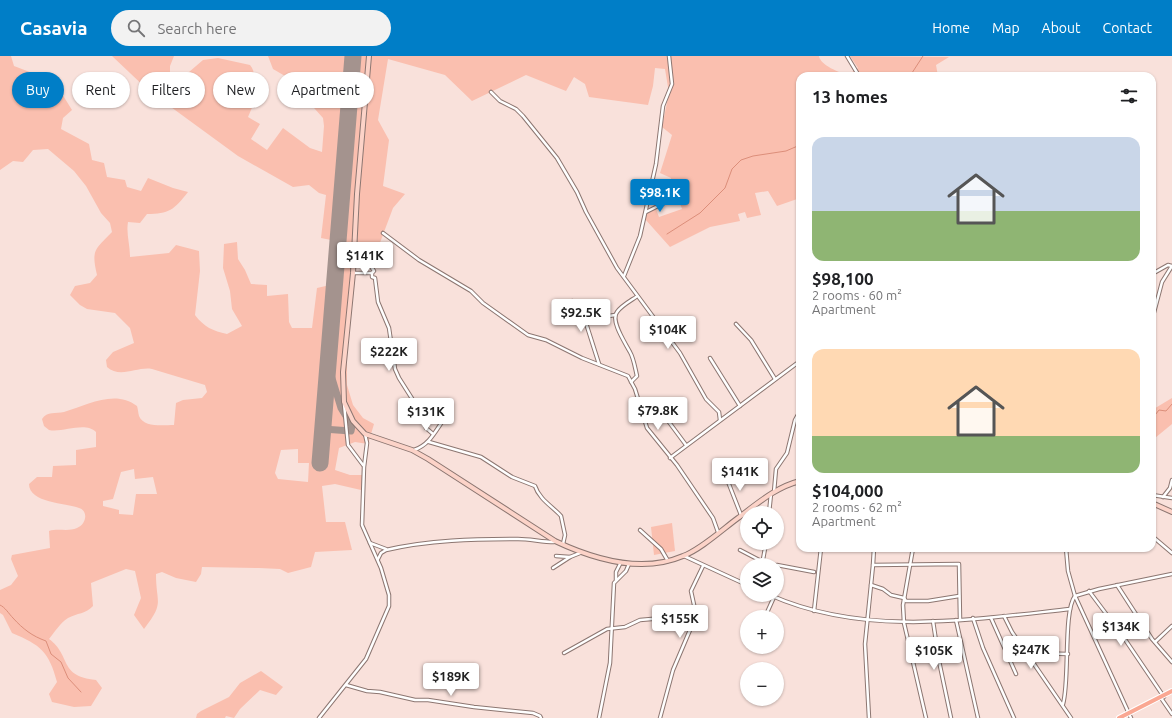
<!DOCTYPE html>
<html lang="en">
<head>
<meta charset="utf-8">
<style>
	body { margin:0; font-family:Ubuntu,sans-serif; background:#f2f2f2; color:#202124; height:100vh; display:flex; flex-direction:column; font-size:15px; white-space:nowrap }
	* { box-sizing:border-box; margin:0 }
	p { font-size:13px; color:#757577 }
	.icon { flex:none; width:22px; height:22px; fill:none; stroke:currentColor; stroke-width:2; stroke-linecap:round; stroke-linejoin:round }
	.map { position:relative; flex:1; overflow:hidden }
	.side { position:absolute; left:796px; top:16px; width:360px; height:480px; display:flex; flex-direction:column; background:#fff; border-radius:12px; box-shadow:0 1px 3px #0004 }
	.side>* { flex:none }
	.hud { position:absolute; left:12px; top:16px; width:380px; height:36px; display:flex; gap:8px }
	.controls { position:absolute; left:740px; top:450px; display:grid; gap:8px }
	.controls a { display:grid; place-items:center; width:44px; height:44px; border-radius:50%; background:#fff; box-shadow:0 1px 3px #0004; font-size:20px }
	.price { position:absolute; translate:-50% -34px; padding:0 9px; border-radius:4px; background:#fff; color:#222; font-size:13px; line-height:26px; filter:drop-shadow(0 1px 2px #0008) }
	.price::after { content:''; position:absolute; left:50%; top:24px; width:12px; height:9px; margin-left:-6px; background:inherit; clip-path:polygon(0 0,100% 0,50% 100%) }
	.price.selected { background:#007ec7; color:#fff }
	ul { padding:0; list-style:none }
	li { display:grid; align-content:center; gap:8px; height:212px; padding:0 16px }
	li span { display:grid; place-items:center; height:124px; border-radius:12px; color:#555 }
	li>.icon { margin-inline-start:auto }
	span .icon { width:72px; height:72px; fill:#fffc; stroke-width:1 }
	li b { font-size:17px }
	h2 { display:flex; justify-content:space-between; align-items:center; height:48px; padding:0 16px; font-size:17px }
	.tag { padding:0 14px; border-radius:18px; background:#fff; box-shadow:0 1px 3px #0004; font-size:14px; line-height:36px }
	.tag.selected { background:#007ec7; color:#fff }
	header { display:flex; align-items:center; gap:24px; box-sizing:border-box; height:56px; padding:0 20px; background:#007ec7; color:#fff }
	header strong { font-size:19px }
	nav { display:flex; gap:22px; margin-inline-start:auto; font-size:14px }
	.search { width:280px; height:36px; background:#f2f2f2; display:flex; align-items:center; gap:10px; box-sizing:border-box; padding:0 14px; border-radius:22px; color:#757577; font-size:15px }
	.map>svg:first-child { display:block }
</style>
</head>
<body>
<header>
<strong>Casavia</strong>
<div class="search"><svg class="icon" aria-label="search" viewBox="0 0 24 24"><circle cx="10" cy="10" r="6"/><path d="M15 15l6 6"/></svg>Search here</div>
<nav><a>Home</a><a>Map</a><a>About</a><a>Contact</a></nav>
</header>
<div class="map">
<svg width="1172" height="662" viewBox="0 0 1172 662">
	<rect width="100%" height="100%" fill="#f9e1db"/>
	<!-- green -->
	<g fill="#fabfaf" fill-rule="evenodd">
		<path d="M0 0H11L14 10 48 23 59 33 72 54 63 62 61 73 89 88 92 104 104 107 107 121 125 124 127 131 141 135 148 122 173 132 188 136C174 154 169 158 147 158L140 167 128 166C126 178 130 188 130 201L169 197 176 189 199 195 200 215 195 259C204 271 213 275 227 278L242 270 232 253 230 235 223 212 224 188 237 186 238 203 245 214 251 228 267 229V240L288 238 289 266 292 272H312L317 232 330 229 331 184 321 182 326 139 319 137 309 129 293 131 238 100 149 35 112 0H174L170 10V16L182 22 203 4 218 2 250 9C258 19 253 30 248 40L254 47 248 61 260 68 251 83 267 94 283 72 310 92 322 96 324 70 323 62 306 43 297 27 273 13 268 0H819C820 9 840 17 848 19L858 12 850 0 949 1 936 9 938 20H800V142L777 150 768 135 755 137 761 159 747 162 745 156 738 158 740 165 710 171 670 191 645 163 647 157 656 153 659 161 682 153 678 141 669 143 671 122 660 117 672 79 662 71 669 37 665 13 655 12 653 30 648 49 589 41 585 28 574 21 566 35 526 19 472 45 445 19 388 3 378 64 389 84 383 130 405 138 393 152 378 192 355 195 347 299V329L353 349 363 362 374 368 368 388 355 386 339 392 335 414 350 419H363L361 434 335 428 322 430 326 466H345L352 494 315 496 311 511 288 517 280 513 259 512 202 511 201 518 196 526 176 522 162 516 156 518C156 548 165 546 144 573L134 559 141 542 135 515 126 513 91 527 93 550C86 558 77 557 68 562 59 568 55 576 49 583 72 600 58 620 96 624L102 632 91 650 74 651 52 646 49 638 57 626C49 596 41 589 12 577L3 559 0 557V534L11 529 18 520 11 503 12 499 50 492 49 475C58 472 68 476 77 472 86 469 89 455 79 452 66 447 29 447 29 428L37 421H52L53 410 76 409V394L96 391V376C85 365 63 377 49 374L44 370 42 363C47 355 56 358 64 356 87 349 115 333 137 350 138 353 138 356 139 360 144 372 163 369 174 369L176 347 183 344 202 342 207 336 205 329 152 313C138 310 120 323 107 311L106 304 113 296 134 287 130 272 115 257 87 253 80 249 70 239 75 230 90 227 97 219C91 193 95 194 112 176L110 167 101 157 86 130 74 115 48 93 33 94 23 106 13 105 0 114ZM298 393V407H309L308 426 278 423 275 417 281 394ZM134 413 135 423 153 421 157 438H136L133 459 119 458V454L103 450V445L113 443 121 416Z"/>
		<path d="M1172 342V368L1155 382H1152V354Z"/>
		<path d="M672 467 675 495 654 499 651 471Z"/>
		<path d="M261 615 283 631 276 639 260 634 240 653 234 662 226 660 225 662H196L197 658 201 655 229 641 240 627Z"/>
	</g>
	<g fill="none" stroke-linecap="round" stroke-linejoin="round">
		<!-- stream -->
		<g stroke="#dc8e7a" stroke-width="1">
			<path d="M910 20 923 0"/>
			<path d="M667 178 700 157 725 132 732 113 741 104 753 100 786 95 800 89"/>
			<path d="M1152 363 1159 354 1166 355 1172 348"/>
			<path d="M0 549C5 551 9 558 13 562 23 573 32 580 46 585L51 598 61 606 68 622 81 636"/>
		</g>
		<!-- taxiway -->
		<path stroke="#a4938e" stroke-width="7" d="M323 373 351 375 352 370 341 352 328 309"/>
		<!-- runway -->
		<path stroke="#a4938e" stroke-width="17" d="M320 407 353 0"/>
		<!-- street casing -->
		<g stroke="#8c7671" stroke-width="4.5">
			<g id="street">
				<path d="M847 0 859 20"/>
				<path d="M491 36 500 45 516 53 523 60 557 102 577 136 586 156 617 212 680 297 706 343 719 356 720 364"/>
				<path d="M646 156 668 145"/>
				<path d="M383 177 419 204 471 235 483 247 528 279 546 284 582 302 628 320 635 333 647 372 677 409 713 462 718 476"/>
				<path d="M365 195 368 201V206L374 215 372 217V221L375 222 378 246 389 272 395 313 399 322 418 352 426 372 433 378"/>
				<path d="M353 217H372"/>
				<path d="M1152 218 1168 209 1172 210"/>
				<path d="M624 220 640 180 656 108 663 50 672 28 669 0"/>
				<path d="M572 245 585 264 599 308"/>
				<path d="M585 264 615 259"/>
				<path d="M1152 264 1162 226 1172 210"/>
				<path d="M736 268 751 284 775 323"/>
				<path d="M710 302 740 350"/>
				<path d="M631 326 637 320C635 312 634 303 630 296 626 288 610 265 617 256 621 250 630 245 636 241"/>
				<path d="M344 348 348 389 363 409"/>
				<path d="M640 351 657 350 686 389"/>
				<path d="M429 386 481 401 512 421 535 430C539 443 553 451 561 460L565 479 563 488"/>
				<path d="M414 394C429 389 435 376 444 363"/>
				<path d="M670 402 800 305"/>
				<path d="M725 418 741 459"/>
				<path d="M774 436 776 413 787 397 795 364 800 355"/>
				<path d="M1152 439 1172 442"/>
				<path d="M1163 441 1170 432 1172 424"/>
				<path d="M769 457 771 438"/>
				<path d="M640 474 661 493 668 505"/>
				<path d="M1152 480 1172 497"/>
				<path d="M370 487 386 493"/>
				<path d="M913 492 903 549 904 567 926 662"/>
				<path d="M1066 492 1068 515 1075 540 1131 662"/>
				<path d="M740 494 763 506 775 509"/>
				<path d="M684 500 747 529"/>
				<path d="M570 501 580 497"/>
				<path d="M378 503 381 497 386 494C429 484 474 483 518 483 530 483 542 486 554 486"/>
				<path d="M762 509 766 487"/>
				<path d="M777 509 814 516"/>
				<path d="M873 509 874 492"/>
				<path d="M553 512 570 501 556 500"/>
				<path d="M616 524V516L621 506"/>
				<path d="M871 529 883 533 891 539 904 542 906 545H928L959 540"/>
				<path d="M1117 529 1152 583 1172 606"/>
				<path d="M1089 535 1122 579 1164 641"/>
				<path d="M770 539C864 581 970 564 1070 553"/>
				<path d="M814 555 821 492"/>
				<path d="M1004 560 1012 576 1071 662"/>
				<path d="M765 561 774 541"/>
				<path d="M973 562 983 592 1014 662"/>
				<path d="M991 562 1016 618"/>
				<path d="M956 564 978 662"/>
				<path d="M933 565 939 605 951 662"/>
				<path d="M1155 586 1172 570"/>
				<path d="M564 597 607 573 625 571 640 564 663 562 671 559 696 558"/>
				<path d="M1028 597 1068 598"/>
				<path d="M346 629 367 635 380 636 415 644H428L474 651 533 657 540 660 541 662"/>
				<path d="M1161 642 1172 658"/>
				<path d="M1063 648C1070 624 1063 555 1075 540L1099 533 1172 518"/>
				<path d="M319 662 366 603 389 550V539L381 512 362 469 364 411 367 387 365 378"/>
				<path d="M599 662 610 607 614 527 626 515 629 508"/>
				<path d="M660 662 673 614 693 567 696 558 691 535 703 510"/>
				<path d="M869 662 865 588 873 509 959 508 960 563"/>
			</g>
		</g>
		<!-- secondary casing -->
		<g stroke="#8c7671" stroke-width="6">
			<g id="secondary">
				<path d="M369 0 357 138 353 217 343 316 344 346 353 365 365 378 412 394 428 403 555 485C593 503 641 518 683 500 700 494 723 473 738 462 758 447 776 431 800 425"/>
				<path d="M1152 447 1172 456"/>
			</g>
		</g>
		<!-- primary casing -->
		<g stroke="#fff" stroke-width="6">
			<path id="primary" d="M1119 662 1172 635"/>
		</g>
		<!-- street -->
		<use href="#street" stroke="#fff" stroke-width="2.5"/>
		<!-- secondary -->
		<use href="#secondary" stroke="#fcd3c8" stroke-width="4"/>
		<!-- primary -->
		<use href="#primary" stroke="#faa792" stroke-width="4"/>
	</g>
</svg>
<div class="controls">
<a><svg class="icon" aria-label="locate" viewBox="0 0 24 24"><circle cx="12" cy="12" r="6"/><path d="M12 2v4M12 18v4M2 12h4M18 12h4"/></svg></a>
<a><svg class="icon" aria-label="layers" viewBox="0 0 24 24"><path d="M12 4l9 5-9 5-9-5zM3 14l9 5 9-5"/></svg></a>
<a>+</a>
<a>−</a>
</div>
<b class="price selected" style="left:660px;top:157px">$98.1K</b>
<b class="price" style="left:365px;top:220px">$141K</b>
<b class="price" style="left:581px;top:277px">$92.5K</b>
<b class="price" style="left:668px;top:294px">$104K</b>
<b class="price" style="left:389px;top:316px">$222K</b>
<b class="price" style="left:658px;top:375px">$79.8K</b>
<b class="price" style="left:426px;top:376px">$131K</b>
<b class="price" style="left:740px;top:436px">$141K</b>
<b class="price" style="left:680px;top:583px">$155K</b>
<b class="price" style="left:1121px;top:591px">$134K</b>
<b class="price" style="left:1031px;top:614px">$247K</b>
<b class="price" style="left:934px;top:615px">$105K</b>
<b class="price" style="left:451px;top:641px">$189K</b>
<div class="hud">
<a class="tag selected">Buy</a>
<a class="tag">Rent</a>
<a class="tag">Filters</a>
<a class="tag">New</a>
<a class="tag">Apartment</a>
</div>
<section class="side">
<h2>13 homes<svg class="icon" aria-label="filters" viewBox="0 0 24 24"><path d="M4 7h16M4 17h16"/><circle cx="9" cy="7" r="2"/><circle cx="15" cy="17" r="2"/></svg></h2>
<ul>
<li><span style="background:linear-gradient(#c9d6e8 60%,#8fb573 0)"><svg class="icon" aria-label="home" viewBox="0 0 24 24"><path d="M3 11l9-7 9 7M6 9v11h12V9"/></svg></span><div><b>$98,100</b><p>2 rooms · 60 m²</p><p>Apartment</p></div></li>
<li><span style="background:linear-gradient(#ffd9b3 70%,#8fb573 0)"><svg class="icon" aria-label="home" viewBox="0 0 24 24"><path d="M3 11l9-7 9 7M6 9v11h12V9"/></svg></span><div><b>$104,000</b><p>2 rooms · 62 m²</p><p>Apartment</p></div></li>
</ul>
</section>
</div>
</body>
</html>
